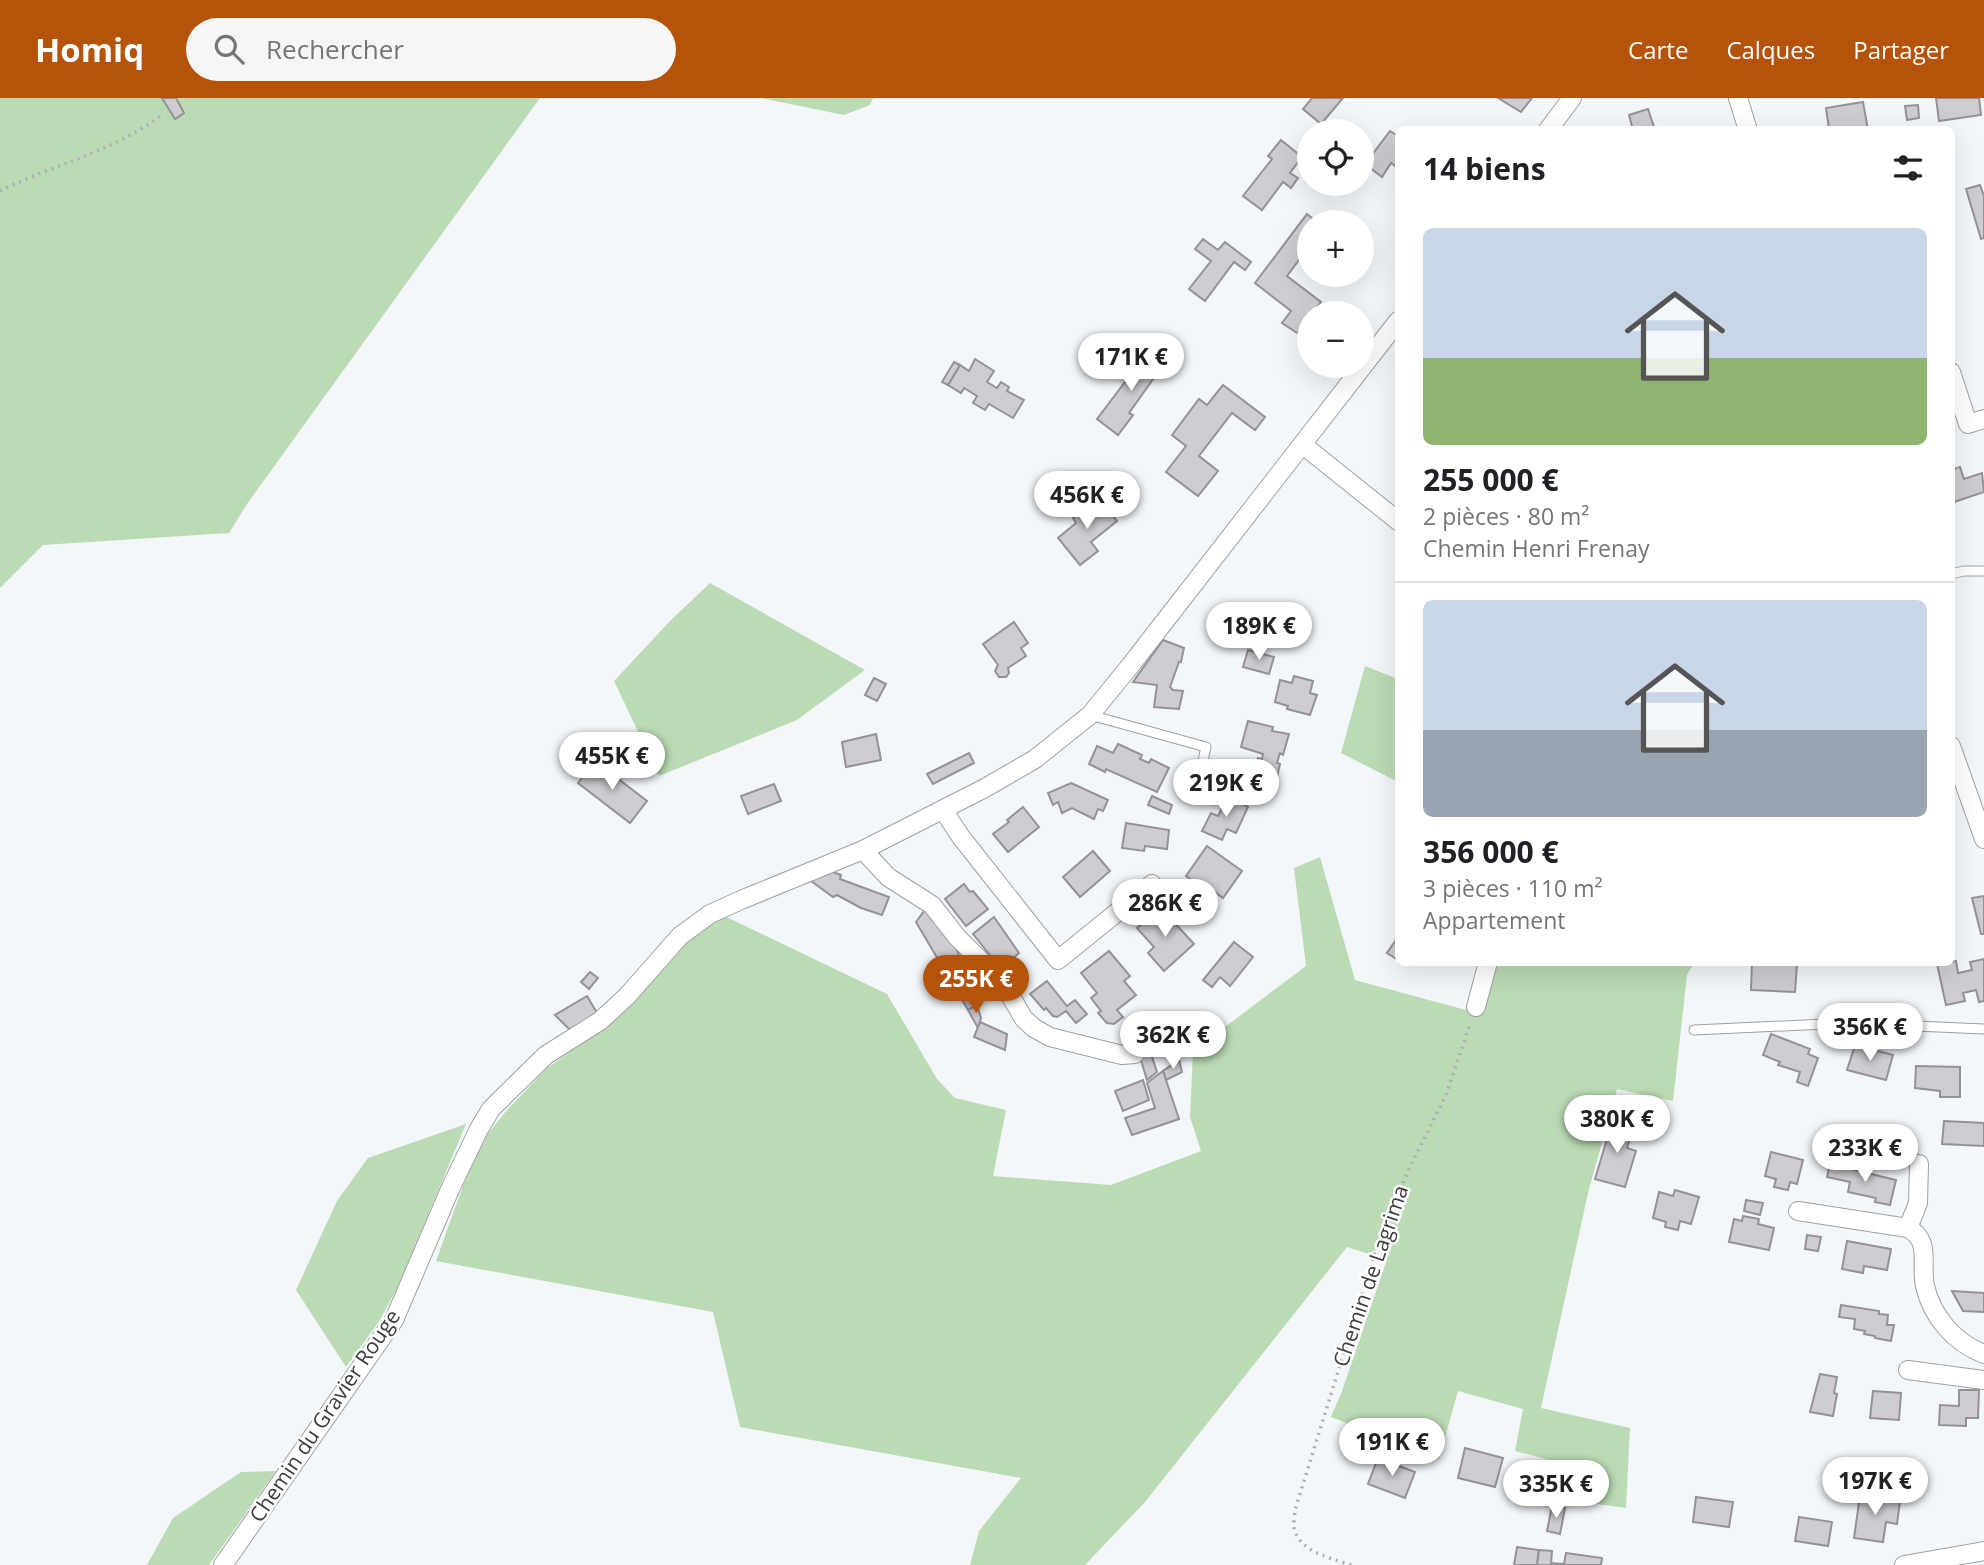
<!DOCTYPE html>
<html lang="fr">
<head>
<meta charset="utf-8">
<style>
	body { margin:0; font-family:"Open Sans",sans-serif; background:#f6f6f6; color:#202124; height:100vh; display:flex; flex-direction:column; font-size:26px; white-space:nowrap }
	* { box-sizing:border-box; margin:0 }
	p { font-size:23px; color:#757577 }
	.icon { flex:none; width:38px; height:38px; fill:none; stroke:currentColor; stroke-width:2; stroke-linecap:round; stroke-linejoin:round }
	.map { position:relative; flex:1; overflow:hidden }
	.sheet { position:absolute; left:1395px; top:28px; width:560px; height:840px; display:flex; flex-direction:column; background:#fff; border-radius:10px; box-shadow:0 7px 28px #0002 }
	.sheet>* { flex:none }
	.controls { position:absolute; left:1297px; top:21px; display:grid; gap:14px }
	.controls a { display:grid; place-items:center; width:77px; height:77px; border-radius:50%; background:#fff; box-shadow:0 7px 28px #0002; font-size:35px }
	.price { position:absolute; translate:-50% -60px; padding:0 16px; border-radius:24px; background:#fff; color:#222; font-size:23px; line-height:46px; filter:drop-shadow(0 2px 4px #0008) }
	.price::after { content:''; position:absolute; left:50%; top:42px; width:21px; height:16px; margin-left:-10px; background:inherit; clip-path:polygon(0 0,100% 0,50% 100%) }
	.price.selected { background:#b45309; color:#fff }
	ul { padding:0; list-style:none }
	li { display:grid; align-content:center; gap:14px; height:371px; padding:0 28px }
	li+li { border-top:2px solid #e0e0e0 }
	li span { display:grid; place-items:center; height:217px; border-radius:10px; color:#555 }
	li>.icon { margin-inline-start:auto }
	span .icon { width:126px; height:126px; fill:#fffc; stroke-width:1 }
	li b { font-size:30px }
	h2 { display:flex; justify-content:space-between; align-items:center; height:84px; padding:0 28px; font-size:30px }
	header { display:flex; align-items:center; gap:42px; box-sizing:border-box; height:98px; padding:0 35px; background:#b45309; color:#fff }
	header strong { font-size:33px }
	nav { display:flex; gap:38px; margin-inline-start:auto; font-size:24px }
	.search { width:490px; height:63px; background:#f6f6f6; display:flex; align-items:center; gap:18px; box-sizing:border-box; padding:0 24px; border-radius:38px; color:#757577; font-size:26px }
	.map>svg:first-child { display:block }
</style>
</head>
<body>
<header>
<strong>Homiq</strong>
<div class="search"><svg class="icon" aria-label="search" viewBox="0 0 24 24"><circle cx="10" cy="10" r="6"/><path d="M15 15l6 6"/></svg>Rechercher</div>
<nav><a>Carte</a><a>Calques</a><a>Partager</a></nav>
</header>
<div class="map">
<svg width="1984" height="1467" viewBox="0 0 1984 1467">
	<rect width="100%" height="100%" fill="#f4f7fa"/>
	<!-- green -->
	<g fill="#bbdbb4">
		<path d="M0 0H540L247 406 229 435 43 447 0 490Z"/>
		<path d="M761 0H873L870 7 844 17Z"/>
		<path d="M710 485 865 572 797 622 659 678 614 583 670 523Z"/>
		<path d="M1365 568 1398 581V684L1341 655Z"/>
		<path d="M1320 759 1355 882 1466 912 1486 906 1496 865H1694L1687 877 1673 1003 1617 991 1588 1095 1541 1310 1630 1330 1626 1410 1563 1401 1557 1364 1515 1353 1523 1311 1458 1293 1439 1361 1331 1319 1342 1293 1394 1141 1369 1156 1347 1149 1145 1404 1085 1467H970L979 1433 1021 1380 740 1329 713 1214 436 1163 469 1071 487 1037 506 1013 546 971 579 947 718 815 887 896 937 981 955 1000 1006 1012 993 1078 1111 1087 1201 1053 1190 1019 1193 953 1306 868 1294 770Z"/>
		<path d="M466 1026 399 1186 380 1222 346 1269 296 1192 337 1103 368 1060Z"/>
		<path d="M276 1373 209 1467H147L173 1420 241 1374Z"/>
	</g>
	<!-- building -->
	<g fill="#cfcdd1" stroke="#949296" stroke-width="2">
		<path d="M162 0H176L184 15 175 21Z"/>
		<path d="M1312 0H1343L1321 26 1303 11Z"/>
		<path d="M1498 0H1532L1521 14Z"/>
		<path d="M1936 0H1979L1981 17 1939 23Z"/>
		<path d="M1863 4 1868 32H1845V29L1829 31 1826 10Z"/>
		<path d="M1918 7 1919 20 1907 22 1905 8Z"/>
		<path d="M1648 11 1655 32H1633L1629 17Z"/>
		<path d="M1390 33 1398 38V70L1391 65 1382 79 1365 66Z"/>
		<path d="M1281 42 1302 59 1290 75 1298 80 1291 90 1283 84 1262 112 1243 98 1272 61 1268 58Z"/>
		<path d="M1980 87 1984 98V140L1981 141 1966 91Z"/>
		<path d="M1307 116 1317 124H1309V164L1302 158 1287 178 1321 204 1312 215H1309V219L1297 235 1282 225 1291 213 1255 185Z"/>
		<path d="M1203 141 1218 152 1225 144 1251 164 1245 172 1234 164 1205 203 1189 191 1211 163 1195 151Z"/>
		<path d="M1150 251 1166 263 1129 315 1133 317 1118 337 1097 321Z"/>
		<path d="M975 261 994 273 987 284 997 290 1001 284 1009 289 1007 293 1024 302 1013 320 989 306 985 312 973 305 977 298 964 290 961 295 948 287 960 267 969 273Z"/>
		<path d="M954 264 960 267 948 287 942 284Z"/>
		<path d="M1223 287 1265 319 1255 332 1232 315 1199 358 1218 373 1198 398 1166 374 1186 348 1172 337 1199 301 1207 307Z"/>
		<path d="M1960 369 1964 381 1982 375 1984 394 1951 405V372Z"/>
		<path d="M1098 399 1117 423 1091 444 1098 453 1080 467 1058 440 1076 425 1073 420Z"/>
		<path d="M1014 524 1028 545 1021 550 1026 558 1008 570 1009 575 1006 579H999L995 573 998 567 983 546Z"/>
		<path d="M1163 542 1184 550 1181 564H1179L1170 589 1173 592 1183 593 1179 611 1154 609 1157 587 1133 584Z"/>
		<path d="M1248 552 1274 559 1269 576 1243 569Z"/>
		<path d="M1294 578 1313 583 1310 595 1317 597 1310 617 1287 611 1288 608 1275 604 1280 582 1292 585Z"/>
		<path d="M874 580 886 586 877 603 865 597Z"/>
		<path d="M1248 623 1273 629 1272 633 1289 636 1283 657 1280 655 1277 665 1280 666 1276 684 1253 677 1258 660 1262 661 1263 656 1241 649Z"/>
		<path d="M876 636 881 662 846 669 842 644Z"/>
		<path d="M1118 646 1142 657 1140 661 1149 665 1151 661 1169 670 1157 694 1106 671 1105 674 1089 666 1097 648 1113 655Z"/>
		<path d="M969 655 974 665 933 686 927 676Z"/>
		<path d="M595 663 647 703 630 725 578 685Z"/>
		<path d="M1071 685 1108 702 1103 713 1098 711 1094 721 1072 710 1062 715 1058 704 1053 707 1048 695Z"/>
		<path d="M774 686 781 703 748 716 741 698Z"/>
		<path d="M1152 698 1172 707 1169 716 1148 707Z"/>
		<path d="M1228 698 1248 709 1236 735 1227 731 1222 742 1202 733 1211 715 1218 718Z"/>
		<path d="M1023 709 1039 729 1008 754 993 736 1009 724 1007 722Z"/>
		<path d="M1126 725 1169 732 1167 751 1145 748 1144 753 1122 750Z"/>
		<path d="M1207 748 1242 773 1223 800 1205 787 1203 790 1186 778Z"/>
		<path d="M1093 753 1110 773 1080 799 1063 779Z"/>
		<path d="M830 773 841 777 840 781 889 799 882 817 861 810 837 797 833 799 811 783Z"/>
		<path d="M964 786 970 794 973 793 988 811 966 828 945 801Z"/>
		<path d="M1984 798V836H1981L1972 800Z"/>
		<path d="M928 808 954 844 977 907 968 912 916 824Z"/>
		<path d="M1160 809 1194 846 1164 873 1148 855 1154 849 1137 830Z"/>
		<path d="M994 819 1019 855 1001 871 973 836Z"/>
		<path d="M1398 839V862L1387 855Z"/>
		<path d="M1234 844 1253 859 1230 888 1220 879 1212 889 1203 882Z"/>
		<path d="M1109 853 1130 878 1124 883 1136 897 1117 912 1123 919 1114 926 1107 925 1098 915 1101 913 1091 900 1097 895 1081 875Z"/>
		<path d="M1984 861V903L1979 904 1976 892 1963 895 1965 903 1946 907 1937 866 1956 863 1958 875 1972 872 1970 864Z"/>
		<path d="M1752 864H1801L1797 866 1795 894 1751 892Z"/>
		<path d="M590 874 598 880 589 891 581 884Z"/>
		<path d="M1047 883 1067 908 1075 902 1087 916 1076 925 1066 913 1057 919 1053 918 1046 910 1044 912 1030 896Z"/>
		<path d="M587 898 597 915 571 933 555 917Z"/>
		<path d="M977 907 981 920 978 930 968 912Z"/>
		<path d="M980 924 1007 936 1005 952 974 939Z"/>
		<path d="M1771 936 1810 951 1808 956 1818 960 1808 988 1797 984 1800 974 1778 967 1780 964 1763 957Z"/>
		<path d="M1855 947 1893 957 1886 982 1847 972Z"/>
		<path d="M1151 956 1157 974 1147 982 1140 959Z"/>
		<path d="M1179 962 1182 974 1166 982 1163 973Z"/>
		<path d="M1916 968 1960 969V999H1940V993L1915 990Z"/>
		<path d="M1163 973 1179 1021 1132 1037 1125 1020 1155 1010 1147 985Z"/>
		<path d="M1143 982 1149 1002 1123 1013 1115 993Z"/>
		<path d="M1613 1021 1634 1027 1627 1050 1636 1053 1625 1089 1595 1081Z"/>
		<path d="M1944 1023 1984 1025V1048L1942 1046Z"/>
		<path d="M1771 1054 1803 1062 1797 1086 1790 1084 1788 1092 1774 1089 1776 1081 1765 1078Z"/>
		<path d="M1830 1066 1896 1082 1890 1107 1875 1104 1876 1100 1848 1094 1850 1084 1827 1079Z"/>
		<path d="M1675 1092 1699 1099 1691 1126 1680 1123 1678 1132 1665 1129 1666 1124 1653 1120 1659 1094 1673 1098Z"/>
		<path d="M1746 1102 1763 1105 1760 1117 1744 1113Z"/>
		<path d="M1743 1118 1759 1121 1758 1126 1774 1130 1769 1152 1729 1144 1734 1121 1742 1123Z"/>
		<path d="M1807 1137 1821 1139 1818 1153 1805 1151Z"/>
		<path d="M1847 1143 1891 1151 1887 1172 1864 1168 1863 1175 1842 1171Z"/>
		<path d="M1952 1193 1984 1195V1214L1963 1213Z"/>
		<path d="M1841 1207 1879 1213V1216L1888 1217 1887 1227H1894L1891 1243 1875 1240V1238L1864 1236 1865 1233 1854 1231 1855 1221 1839 1219Z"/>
		<path d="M1820 1276 1837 1279 1834 1295 1837 1296 1833 1318 1810 1314Z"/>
		<path d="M1959 1292H1979L1978 1320H1966V1328L1939 1327 1940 1307 1959 1308Z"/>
		<path d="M1873 1293 1901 1295 1899 1322 1870 1320Z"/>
		<path d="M1465 1350 1503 1360 1495 1389 1458 1380Z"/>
		<path d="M1378 1360 1415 1374 1405 1400 1368 1386Z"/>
		<path d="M1860 1397 1900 1403 1897 1426 1886 1424 1883 1444 1854 1440Z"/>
		<path d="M1696 1399 1733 1404 1729 1429 1693 1424Z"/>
		<path d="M1552 1408 1565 1410 1560 1436 1547 1433Z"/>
		<path d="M1799 1419 1832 1424 1828 1448 1795 1443Z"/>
		<path d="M1517 1449 1539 1452 1537 1467H1514Z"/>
		<path d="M1539 1452 1552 1453 1551 1467H1537Z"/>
		<path d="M1566 1455 1602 1460 1601 1467H1551V1465L1564 1466Z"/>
	</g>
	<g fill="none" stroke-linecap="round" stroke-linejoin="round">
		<!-- lane casing -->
		<g stroke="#9ea0a3" stroke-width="11">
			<g id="lane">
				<path d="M1951 476 1964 473H1984"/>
				<path d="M1090 617 1206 649 1200 676"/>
				<path d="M1694 932 1847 925 1984 931"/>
			</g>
		</g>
		<!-- street casing -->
		<g stroke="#9ea0a3" stroke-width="20">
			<g id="street">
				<path d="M1738 0 1748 32"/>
				<path d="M1548 32 1572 0"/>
				<path d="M1951 274 1968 326 1984 321"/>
				<path d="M1303 347 1398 423"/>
				<path d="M1951 648 1984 741"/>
				<path d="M943 712 961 739 1058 862 1152 786"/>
				<path d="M863 752 888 779 932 807 957 839 993 875 1007 892 1024 921 1034 930 1050 939 1122 957 1135 956"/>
				<path d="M1476 909 1488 864"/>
				<path d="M1798 1113 1908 1130C1932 1143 1920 1166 1925 1188 1932 1219 1955 1245 1984 1256"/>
				<path d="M1908 1130 1918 1105 1919 1066"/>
				<path d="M1908 1272 1984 1282"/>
				<path d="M223 1467 394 1222 451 1089 479 1031 491 1011 505 997 546 957 600 923 627 898 680 838 710 816 741 802 863 752 985 690 1035 661 1090 617 1130 568 1398 223"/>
				<path d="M1904 1467 1984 1453"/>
			</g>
		</g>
		<!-- path -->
		<g stroke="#acaeb0" stroke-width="3.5" stroke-dasharray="2 5" stroke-linecap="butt">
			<path d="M0 93C56 65 111 55 162 17"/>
			<path d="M1351 1467C1331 1460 1299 1454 1294 1430 1293 1425 1295 1417 1295 1412L1382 1132 1410 1069 1446 997 1470 926"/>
		</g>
		<!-- lane -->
		<use href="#lane" stroke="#fff" stroke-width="9"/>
		<!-- street -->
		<use href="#street" stroke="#fff" stroke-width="18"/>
	</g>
	<g text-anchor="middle" stroke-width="5" stroke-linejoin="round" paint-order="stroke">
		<!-- street labels -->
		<g font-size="21" fill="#3c3c3e" stroke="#fff">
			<text transform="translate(1371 1178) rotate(-71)" y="7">Chemin de Lagrima</text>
			<text transform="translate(325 1318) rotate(-56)" y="7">Chemin du Gravier Rouge</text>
		</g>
	</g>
</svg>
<div class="controls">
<a><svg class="icon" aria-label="locate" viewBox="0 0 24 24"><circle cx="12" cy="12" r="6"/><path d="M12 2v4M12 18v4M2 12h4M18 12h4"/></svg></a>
<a>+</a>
<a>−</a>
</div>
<b class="price" style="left:1131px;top:295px">171K €</b>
<b class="price" style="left:1087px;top:433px">456K €</b>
<b class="price" style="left:1259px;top:564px">189K €</b>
<b class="price" style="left:612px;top:694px">455K €</b>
<b class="price" style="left:1226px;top:721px">219K €</b>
<b class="price" style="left:1165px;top:841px">286K €</b>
<b class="price selected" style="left:976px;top:917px">255K €</b>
<b class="price" style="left:1870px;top:965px">356K €</b>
<b class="price" style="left:1173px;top:973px">362K €</b>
<b class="price" style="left:1617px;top:1057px">380K €</b>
<b class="price" style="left:1865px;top:1086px">233K €</b>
<b class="price" style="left:1392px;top:1380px">191K €</b>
<b class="price" style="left:1875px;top:1419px">197K €</b>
<b class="price" style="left:1556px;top:1422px">335K €</b>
<section class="sheet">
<h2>14 biens<svg class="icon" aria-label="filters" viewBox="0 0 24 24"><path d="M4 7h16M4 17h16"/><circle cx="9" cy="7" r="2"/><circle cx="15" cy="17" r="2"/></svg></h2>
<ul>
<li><span style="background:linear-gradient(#c9d6e8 60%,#8fb573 0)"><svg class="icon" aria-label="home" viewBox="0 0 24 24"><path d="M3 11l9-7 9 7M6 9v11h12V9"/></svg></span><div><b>255 000 €</b><p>2 pièces · 80 m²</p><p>Chemin Henri Frenay</p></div></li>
<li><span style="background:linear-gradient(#c9d6e8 60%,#9aa5b1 0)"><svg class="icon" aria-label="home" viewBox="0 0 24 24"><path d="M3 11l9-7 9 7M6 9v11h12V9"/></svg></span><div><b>356 000 €</b><p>3 pièces · 110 m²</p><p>Appartement</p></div></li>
</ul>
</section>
</div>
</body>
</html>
